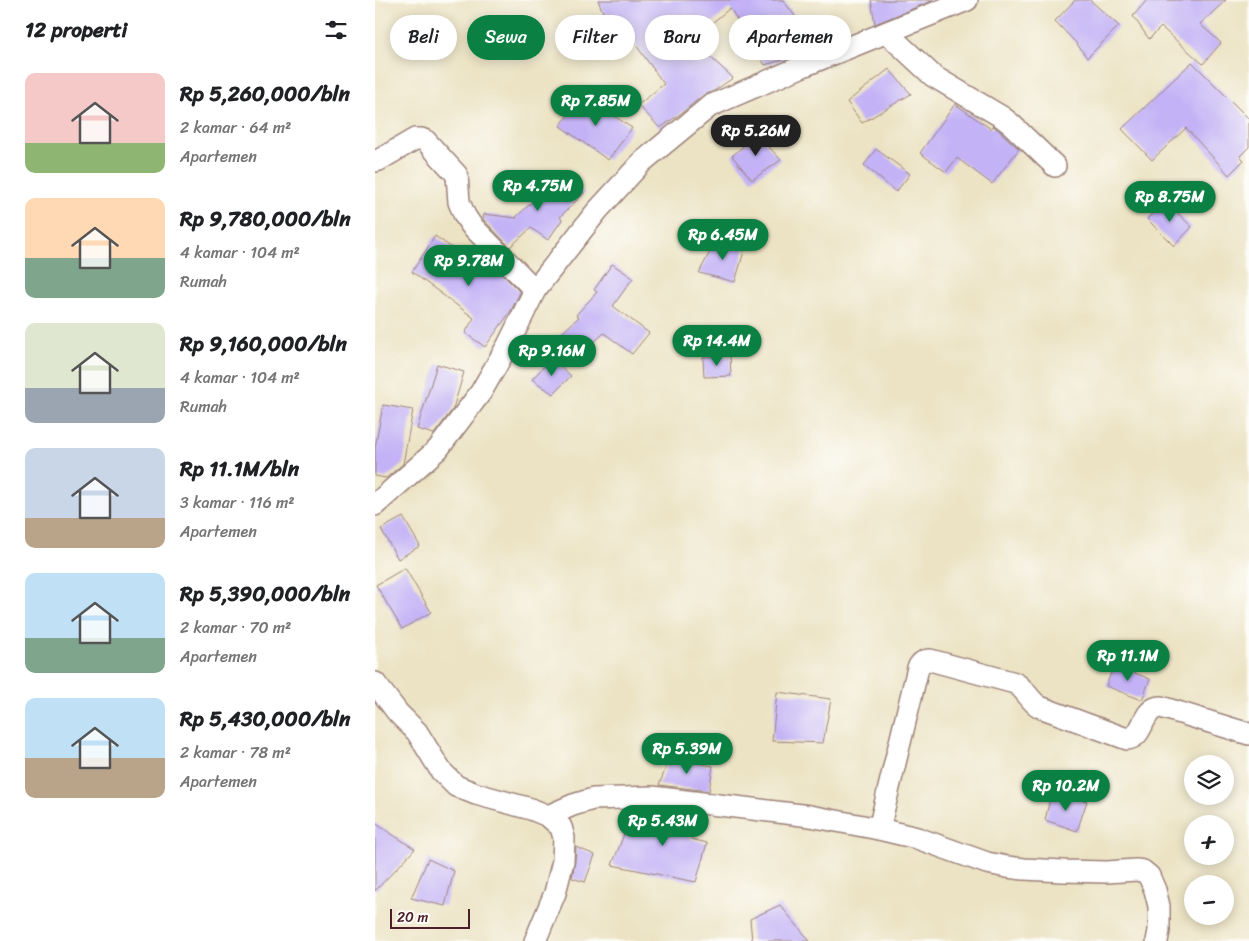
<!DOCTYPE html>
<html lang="id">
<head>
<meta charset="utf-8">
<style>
	body { margin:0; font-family:Sriracha,sans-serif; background:#f6f6f6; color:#202124; height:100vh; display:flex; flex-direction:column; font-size:19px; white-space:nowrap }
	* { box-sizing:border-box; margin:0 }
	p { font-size:16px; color:#757577 }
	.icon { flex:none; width:28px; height:28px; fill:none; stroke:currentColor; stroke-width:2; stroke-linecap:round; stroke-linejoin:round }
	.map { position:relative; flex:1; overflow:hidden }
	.sheet { display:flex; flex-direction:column; background:#fff; width:375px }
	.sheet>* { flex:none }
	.top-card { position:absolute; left:15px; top:15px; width:475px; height:45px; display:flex; gap:10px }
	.fabs { position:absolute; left:809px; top:755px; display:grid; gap:10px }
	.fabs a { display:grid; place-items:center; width:50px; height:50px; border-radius:50%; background:#fff; box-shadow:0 2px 12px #0003; font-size:25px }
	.scale { position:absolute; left:15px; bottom:12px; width:80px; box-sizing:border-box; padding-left:5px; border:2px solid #4a1f2b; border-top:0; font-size:14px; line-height:18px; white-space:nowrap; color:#4a1f2b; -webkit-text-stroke:4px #fdfcf7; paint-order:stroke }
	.price { position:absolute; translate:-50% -42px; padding:0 11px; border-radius:18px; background:#0b8043; color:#fff; font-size:16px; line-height:32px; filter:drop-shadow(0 1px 2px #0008) }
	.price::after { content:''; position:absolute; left:50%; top:30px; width:15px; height:11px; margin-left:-8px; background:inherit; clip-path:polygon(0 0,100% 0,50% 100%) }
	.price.on { background:#222; color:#fff }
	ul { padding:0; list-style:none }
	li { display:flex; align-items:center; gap:15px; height:125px; padding:0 25px }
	li span { display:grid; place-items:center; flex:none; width:140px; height:100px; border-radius:10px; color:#555 }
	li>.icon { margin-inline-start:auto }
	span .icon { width:60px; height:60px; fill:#fffc; stroke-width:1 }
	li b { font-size:21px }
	h2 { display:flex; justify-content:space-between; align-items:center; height:60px; padding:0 25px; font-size:21px }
	.pill { padding:0 18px; border-radius:22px; background:#fff; box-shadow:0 2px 12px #0003; font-size:18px; line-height:45px }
	.pill.on { background:#0b8043; color:#fff }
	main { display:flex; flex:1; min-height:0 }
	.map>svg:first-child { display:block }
</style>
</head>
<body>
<main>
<section class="sheet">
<h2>12 properti<svg class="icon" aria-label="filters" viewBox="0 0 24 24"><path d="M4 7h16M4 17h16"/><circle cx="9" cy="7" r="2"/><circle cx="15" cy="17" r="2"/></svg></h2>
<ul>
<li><span style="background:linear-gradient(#f6c9c9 70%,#8fb573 0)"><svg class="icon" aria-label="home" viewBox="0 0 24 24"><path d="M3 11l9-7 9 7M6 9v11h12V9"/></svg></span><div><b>Rp 5,260,000/bln</b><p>2 kamar · 64 m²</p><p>Apartemen</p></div></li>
<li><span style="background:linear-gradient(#ffd9b3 60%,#7fa58c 0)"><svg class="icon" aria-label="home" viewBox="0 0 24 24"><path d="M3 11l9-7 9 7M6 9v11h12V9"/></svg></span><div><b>Rp 9,780,000/bln</b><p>4 kamar · 104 m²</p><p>Rumah</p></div></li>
<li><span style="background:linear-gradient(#dfe7d0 65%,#9aa5b1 0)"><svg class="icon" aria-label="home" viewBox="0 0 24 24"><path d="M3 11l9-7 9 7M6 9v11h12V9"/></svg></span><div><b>Rp 9,160,000/bln</b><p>4 kamar · 104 m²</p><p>Rumah</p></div></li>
<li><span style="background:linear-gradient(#c9d6e8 70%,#b9a48a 0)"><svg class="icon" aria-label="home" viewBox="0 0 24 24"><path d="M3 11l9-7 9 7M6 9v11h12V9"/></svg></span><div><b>Rp 11.1M/bln</b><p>3 kamar · 116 m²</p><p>Apartemen</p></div></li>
<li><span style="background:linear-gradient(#bfe0f5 65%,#7fa58c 0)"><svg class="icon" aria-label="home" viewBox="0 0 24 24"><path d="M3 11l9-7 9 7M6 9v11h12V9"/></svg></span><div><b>Rp 5,390,000/bln</b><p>2 kamar · 70 m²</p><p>Apartemen</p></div></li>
<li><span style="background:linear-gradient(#bfe0f5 60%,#b9a48a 0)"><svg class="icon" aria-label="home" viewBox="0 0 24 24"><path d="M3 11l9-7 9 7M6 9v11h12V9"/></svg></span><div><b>Rp 5,430,000/bln</b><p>2 kamar · 78 m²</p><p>Apartemen</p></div></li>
</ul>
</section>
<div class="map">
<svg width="874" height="941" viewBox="0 0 874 941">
	<rect width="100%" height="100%" fill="#fdfcf7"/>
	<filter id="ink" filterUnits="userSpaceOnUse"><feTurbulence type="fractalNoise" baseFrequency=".02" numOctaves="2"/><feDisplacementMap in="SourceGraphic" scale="10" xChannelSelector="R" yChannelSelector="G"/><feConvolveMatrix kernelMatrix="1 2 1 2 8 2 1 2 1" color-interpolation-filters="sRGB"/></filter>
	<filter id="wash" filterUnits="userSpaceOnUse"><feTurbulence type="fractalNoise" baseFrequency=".0096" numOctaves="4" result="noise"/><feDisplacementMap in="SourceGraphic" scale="20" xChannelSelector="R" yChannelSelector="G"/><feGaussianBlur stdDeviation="1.12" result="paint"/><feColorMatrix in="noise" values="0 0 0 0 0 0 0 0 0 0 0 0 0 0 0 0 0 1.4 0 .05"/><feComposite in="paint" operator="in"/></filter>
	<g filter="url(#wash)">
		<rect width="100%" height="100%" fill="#ece3c4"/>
		<g id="blocks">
			<!-- building -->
			<g fill="#c3b2f6">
				<path d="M223 0H408L443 47 420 56 390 65 355 8 317 40 358 78 339 91 327 96 308 112 285 128 263 105 289 84 248 27 240 42Z"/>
				<path d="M496 0H559L500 24Z"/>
				<path d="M700 0H715L744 26 712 58 702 44 680 21Z"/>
				<path d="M772 0H851L825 24 846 43 828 64 786 27 774 39 758 16Z"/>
				<path d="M817 62 874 119V147L865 156 869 160 854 175 811 128 777 160 747 129Z"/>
				<path d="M514 69 536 94 487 123 472 102Z"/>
				<path d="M208 95 257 128 233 160 185 126Z"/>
				<path d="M580 104 616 129 618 126 620 127 644 149 617 184 582 158 571 172 545 153Z"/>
				<path d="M382 134 406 160 377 180 357 156Z"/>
				<path d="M501 149 535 174 521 192 489 165Z"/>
				<path d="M181 171 209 193 185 217 187 220 173 240 156 228 135 247 108 219 109 214 142 218 141 217 169 191 164 188Z"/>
				<path d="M790 201 817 227 799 246 772 219Z"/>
				<path d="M60 236 97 262 101 248 145 292 136 311 110 347 90 333 99 318 37 272Z"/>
				<path d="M341 240 370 248 360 282 324 273Z"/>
				<path d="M237 264 258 278 238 306 274 333 257 354 229 333 193 366 174 345 204 317 201 315 222 292 219 290Z"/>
				<path d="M355 356 356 376 329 377 328 357Z"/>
				<path d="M177 358 196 376 178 394 157 379Z"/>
				<path d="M62 364 89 372 78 409 59 434 42 429Z"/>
				<path d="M8 405 38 410 28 464 11 478 0 476V448Z"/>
				<path d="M28 517 45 546 23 559 6 529Z"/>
				<path d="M30 568 56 612 27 629 1 585Z"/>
				<path d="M739 665 775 679 767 700 731 686Z"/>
				<path d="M402 692 456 699 448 743 397 741Z"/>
				<path d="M295 758 338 766 334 791 284 785Z"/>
				<path d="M676 795 712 801 702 831 670 820Z"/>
				<path d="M283 810 322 815 316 839 332 843 321 882 237 865 253 824 275 829Z"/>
				<path d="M0 823 40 849 0 891Z"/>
				<path d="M201 847 220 855 210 882 197 878 200 862Z"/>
				<path d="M53 859 79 871 70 906 36 898Z"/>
				<path d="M405 905 435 941H377L375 919Z"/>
			</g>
		</g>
	</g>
	<g filter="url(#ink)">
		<use href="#blocks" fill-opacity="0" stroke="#9b8178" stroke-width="1"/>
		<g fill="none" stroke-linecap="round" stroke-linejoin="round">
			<!-- street casing -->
			<g stroke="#9b8178" stroke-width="24">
				<g id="street">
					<path d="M512 33 558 76 627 117 636 124 680 166"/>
					<path d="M0 161 4 160 40 139H46L51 141 82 175 84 202 90 216 96 225 160 290"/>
					<path d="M0 505 63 449 106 392 133 345 160 290 222 211 267 162 335 106 428 66 592 0"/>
					<path d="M0 683 23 713 42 732 66 771 81 786 101 794 156 809 173 816 186 827 189 838 188 861 180 893 160 941"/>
					<path d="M173 816 198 805 218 799 277 797 435 816 504 829 542 838 612 863 632 867 649 869 688 871 732 872 761 870 768 871 774 876 780 890 784 906V931L782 941"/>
					<path d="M504 829 543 668C546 662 549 660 555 660L640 683C651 689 654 701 665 707L752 739C770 738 766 707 786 707L874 734"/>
				</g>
			</g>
			<!-- street -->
			<use href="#street" stroke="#fff" stroke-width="21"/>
		</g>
	</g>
</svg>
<div class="fabs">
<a><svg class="icon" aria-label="layers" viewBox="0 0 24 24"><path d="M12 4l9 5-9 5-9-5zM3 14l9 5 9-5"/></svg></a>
<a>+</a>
<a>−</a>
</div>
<div class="scale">20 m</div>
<b class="price" style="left:221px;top:127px">Rp 7.85M</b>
<b class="price on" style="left:381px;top:157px">Rp 5.26M</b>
<b class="price" style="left:163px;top:212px">Rp 4.75M</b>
<b class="price" style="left:795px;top:223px">Rp 8.75M</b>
<b class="price" style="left:348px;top:261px">Rp 6.45M</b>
<b class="price" style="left:94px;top:287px">Rp 9.78M</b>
<b class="price" style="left:342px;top:367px">Rp 14.4M</b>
<b class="price" style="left:177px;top:377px">Rp 9.16M</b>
<b class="price" style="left:753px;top:682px">Rp 11.1M</b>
<b class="price" style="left:312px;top:775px">Rp 5.39M</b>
<b class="price" style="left:691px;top:812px">Rp 10.2M</b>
<b class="price" style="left:288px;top:847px">Rp 5.43M</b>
<div class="top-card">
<a class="pill">Beli</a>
<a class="pill on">Sewa</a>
<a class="pill">Filter</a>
<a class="pill">Baru</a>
<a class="pill">Apartemen</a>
</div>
</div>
</main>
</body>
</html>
